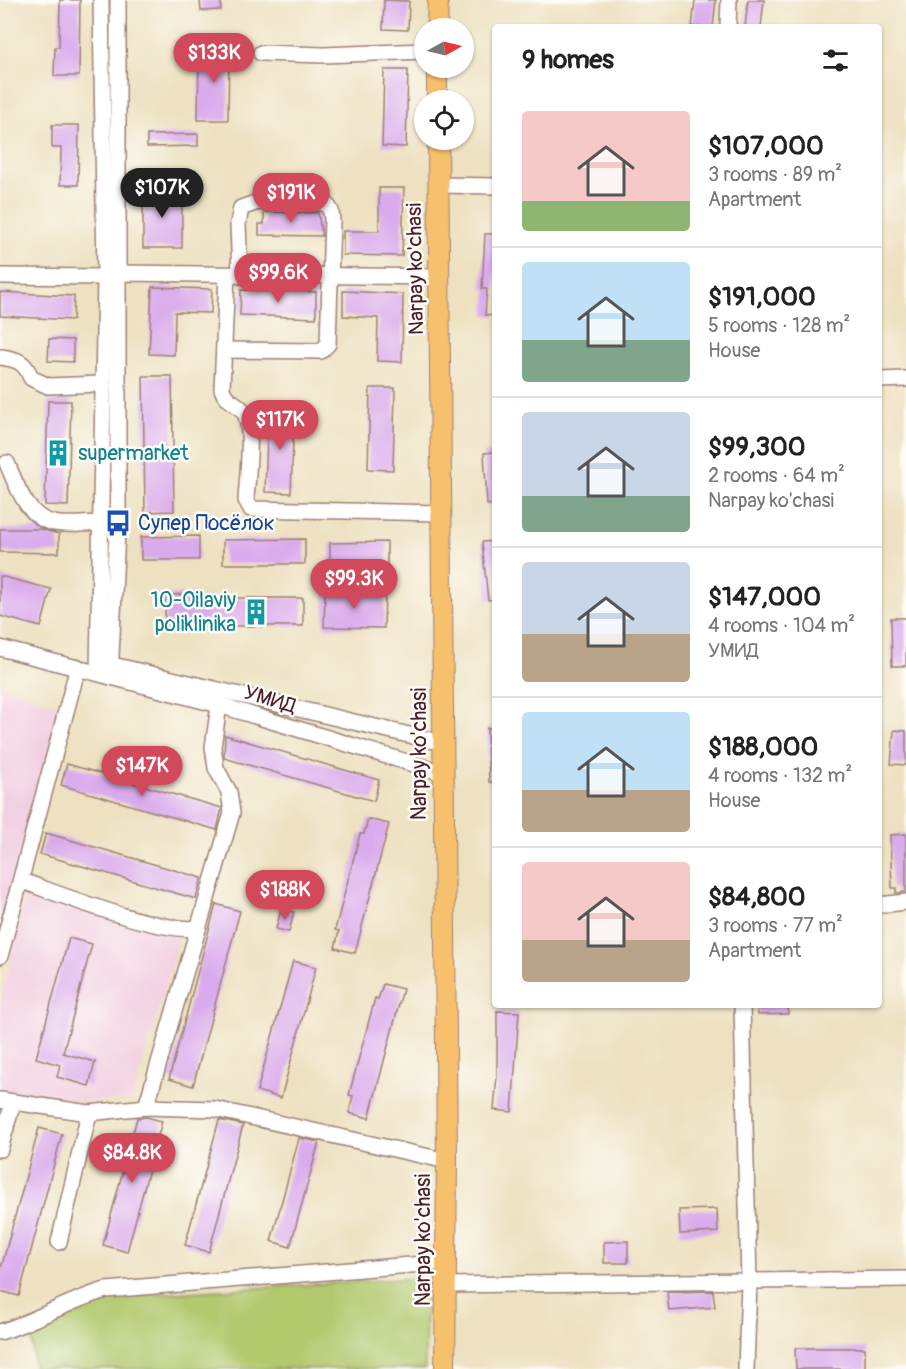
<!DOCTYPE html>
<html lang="en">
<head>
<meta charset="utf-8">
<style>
	body { margin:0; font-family:Pangolin,sans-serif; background:#f6f6f6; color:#222; height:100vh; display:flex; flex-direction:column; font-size:22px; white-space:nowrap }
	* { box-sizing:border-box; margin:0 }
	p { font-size:20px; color:#767676 }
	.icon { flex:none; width:33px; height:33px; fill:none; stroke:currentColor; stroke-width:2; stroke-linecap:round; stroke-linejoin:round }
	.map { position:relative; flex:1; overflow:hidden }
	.side { position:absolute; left:492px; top:24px; width:390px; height:984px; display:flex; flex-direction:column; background:#fff; border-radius:6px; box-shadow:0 2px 4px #0004 }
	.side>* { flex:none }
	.needle { width:39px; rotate:82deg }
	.fabs { position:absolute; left:414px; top:18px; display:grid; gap:12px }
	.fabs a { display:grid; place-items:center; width:60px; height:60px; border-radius:50%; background:#fff; box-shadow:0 2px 4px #0004; font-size:30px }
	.price { position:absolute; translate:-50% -51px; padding:0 14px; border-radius:21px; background:#d1495b; color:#fff; font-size:20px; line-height:39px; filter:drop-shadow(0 2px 3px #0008) }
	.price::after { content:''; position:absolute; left:50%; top:36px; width:18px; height:14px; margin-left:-9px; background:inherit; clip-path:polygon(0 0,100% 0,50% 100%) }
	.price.current { background:#222; color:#fff }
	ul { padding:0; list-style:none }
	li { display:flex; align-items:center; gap:18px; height:150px; padding:0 30px }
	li+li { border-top:2px solid #e0e0e0 }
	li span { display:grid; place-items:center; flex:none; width:168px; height:120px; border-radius:6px; color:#555 }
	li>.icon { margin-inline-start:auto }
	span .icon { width:72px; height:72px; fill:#fffc; stroke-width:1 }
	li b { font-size:26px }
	h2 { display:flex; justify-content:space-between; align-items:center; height:72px; padding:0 30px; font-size:26px }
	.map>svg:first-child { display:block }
</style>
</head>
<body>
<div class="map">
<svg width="906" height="1369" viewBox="0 0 906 1369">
	<rect width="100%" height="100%" fill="#fdfcf7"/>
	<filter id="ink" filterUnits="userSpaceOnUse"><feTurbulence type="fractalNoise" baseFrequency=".0167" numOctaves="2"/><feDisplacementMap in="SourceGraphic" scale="12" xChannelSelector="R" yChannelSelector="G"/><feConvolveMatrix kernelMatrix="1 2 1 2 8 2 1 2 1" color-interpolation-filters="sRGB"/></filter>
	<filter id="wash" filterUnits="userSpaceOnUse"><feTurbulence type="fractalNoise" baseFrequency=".008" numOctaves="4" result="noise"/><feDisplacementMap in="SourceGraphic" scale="24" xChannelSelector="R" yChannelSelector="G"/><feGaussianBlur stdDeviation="1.35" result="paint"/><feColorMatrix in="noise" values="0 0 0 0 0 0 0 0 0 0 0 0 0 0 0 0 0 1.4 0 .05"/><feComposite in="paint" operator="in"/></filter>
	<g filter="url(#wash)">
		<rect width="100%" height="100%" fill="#eee1c1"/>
		<!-- built -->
		<g fill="#f2cfe1">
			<path d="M0 685 66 708 0 952Z"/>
			<path d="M27 892 180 935 132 1100 59 1102 0 1090V1003Z"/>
		</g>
		<!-- green -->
		<path fill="#b2c96e" stroke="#7e744c" stroke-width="1.5" d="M415 1278 426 1291 425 1369H34L32 1341 36 1327 109 1297Z"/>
		<g id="blocks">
			<!-- building -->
			<g fill="#daabec">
				<path d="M60 0H80L79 76H54L55 47H59Z"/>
				<path d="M200 0H221V10L201 11Z"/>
				<path d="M384 0 409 1 408 30 383 29Z"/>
				<path d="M695 0H716L713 27H692Z"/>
				<path d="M748 0H764L761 27H745Z"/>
				<path d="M199 48H229L228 120H198Z"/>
				<path d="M384 70H408L406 147 382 146Z"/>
				<path d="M52 125H79L78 185H60L61 148H52Z"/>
				<path d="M198 134V146L147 147V135Z"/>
				<path d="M379 188H404L402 256 343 255V231H379Z"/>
				<rect x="143" y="190" width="39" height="58"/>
				<path d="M264 212 318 213 322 236 259 235V224H264Z"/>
				<path d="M485 234H495V316L485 315 487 289H482Z"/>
				<path d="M152 287 212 289 211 313 175 312 174 355 149 354Z"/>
				<path d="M241 290 316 292V318L240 315Z"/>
				<path d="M343 291 403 294 402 362 377 361 378 318 343 316Z"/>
				<path d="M0 292 74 296 73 320 0 316Z"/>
				<path d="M49 339 73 340V362L48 361Z"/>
				<path d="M143 376H172L174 511 145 512Z"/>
				<path d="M370 388H395L393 470 368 469Z"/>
				<path d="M48 401H71L68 506 45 505Z"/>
				<path d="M268 410 294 411 291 493 265 492Z"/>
				<path d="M495 452V504L487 505 484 453Z"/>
				<path d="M0 529H41L59 534V553L0 552Z"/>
				<path d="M199 536V560H141V537Z"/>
				<path d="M305 539V564H223V540Z"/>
				<path d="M495 541V599L488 600 482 542Z"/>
				<path d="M387 542V566H330V543Z"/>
				<path d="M0 576 51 589 41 627 0 616Z"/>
				<path d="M325 592 385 593 384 628 324 627Z"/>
				<path d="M196 594V598H303V626H165V595Z"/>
				<path d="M891 618H906V666H892Z"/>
				<path d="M487 728H495V782H489Z"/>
				<path d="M894 730 906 731V765L891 764Z"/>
				<path d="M225 735 379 780 374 801 224 758Z"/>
				<path d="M67 764 222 808 217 830 61 785Z"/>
				<path d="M368 819 389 824 355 953 335 948 339 931 335 930 360 834H364Z"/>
				<path d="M46 833 202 878 196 899 40 854Z"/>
				<path d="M906 834V892L896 893V888H892L890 835Z"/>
				<path d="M216 904 240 911 193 1086 169 1079Z"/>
				<path d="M281 909 294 912 289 932 276 929Z"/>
				<path d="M69 938 92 944 63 1053 95 1062 89 1086 57 1077 60 1065 36 1058Z"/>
				<path d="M293 961 316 967 281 1098 257 1091Z"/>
				<path d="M383 984 403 989 369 1118 349 1113 353 1096 349 1095 375 998 378 999Z"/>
				<path d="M757 1005H788V1014L758 1015Z"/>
				<path d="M497 1011 519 1012 512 1112 494 1110 497 1075Z"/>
				<path d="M146 1117 162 1121 127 1252 103 1245 137 1118Z"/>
				<path d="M219 1120 243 1125 209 1252 185 1245Z"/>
				<path d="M39 1128 62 1134 19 1296 0 1291V1272Z"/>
				<path d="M299 1138 319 1142 290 1247 271 1241Z"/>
				<path d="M717 1209 718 1232 680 1234 679 1210Z"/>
				<path d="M628 1241V1263H604V1242Z"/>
				<path d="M713 1291 715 1307 669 1311 667 1292Z"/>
				<path d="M795 1348H865V1369H796Z"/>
			</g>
		</g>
	</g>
	<g filter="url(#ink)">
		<use href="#blocks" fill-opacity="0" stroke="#9c8076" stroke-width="1.5"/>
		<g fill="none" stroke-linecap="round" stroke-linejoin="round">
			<!-- minor casing -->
			<g stroke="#9c8076" stroke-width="18">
				<g id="minor">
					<path d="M728 27 729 0"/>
					<path d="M261 53 324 55 424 51"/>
					<path d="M438 185 495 186"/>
					<path d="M227 275 222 389C226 402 237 402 244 412 254 428 247 479 246 500L251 509 441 513"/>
					<path d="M0 276 105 277 119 273 439 277"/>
					<path d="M224 350 321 351 328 344 332 220 331 211 326 203 258 202 241 208 238 224 240 276"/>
					<path d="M0 357C16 359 25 361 31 378L48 386 102 384"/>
					<path d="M879 380 906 379"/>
					<path d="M7 463C16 484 27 519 54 523 68 526 86 523 101 523"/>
					<path d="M0 648 219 705 443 773"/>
					<path d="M104 663 443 743"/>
					<path d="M98 672 105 277 101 0"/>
					<path d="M110 677 118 510V0"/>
					<path d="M22 881C62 895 160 934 198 928"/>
					<path d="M879 905 906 902"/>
					<path d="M0 956 78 667"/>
					<path d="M742 1005 749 1282 746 1369"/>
					<path d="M0 1100 89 1113 146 1107 215 1109 447 1161"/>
					<path d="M146 1107 232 813 229 792 216 768 213 747 219 705"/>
					<path d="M0 1149 13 1102"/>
					<path d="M59 1242 89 1113"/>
					<path d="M447 1285 906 1279"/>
					<path d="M0 1332C37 1321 69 1300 106 1290L447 1262"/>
				</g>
			</g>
			<!-- major casing -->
			<g stroke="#9c8076" stroke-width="22">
				<g id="major">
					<path d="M437 28 438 0"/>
					<path d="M437 68V100"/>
					<path d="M438 140 447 1161 445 1369"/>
				</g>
			</g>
			<!-- minor -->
			<use href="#minor" stroke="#fff" stroke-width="15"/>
			<!-- major -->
			<use href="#major" stroke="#f7c06c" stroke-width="20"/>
		</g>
	</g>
	<!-- icons -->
	<defs>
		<g id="building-bare" transform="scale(2.07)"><path d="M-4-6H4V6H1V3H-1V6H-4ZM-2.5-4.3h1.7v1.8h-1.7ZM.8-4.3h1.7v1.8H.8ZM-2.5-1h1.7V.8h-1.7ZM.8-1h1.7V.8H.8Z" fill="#0f9aa8" stroke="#fdfcf7" stroke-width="2.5" paint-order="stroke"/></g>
		<g id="bus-bare" transform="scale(2.07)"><path d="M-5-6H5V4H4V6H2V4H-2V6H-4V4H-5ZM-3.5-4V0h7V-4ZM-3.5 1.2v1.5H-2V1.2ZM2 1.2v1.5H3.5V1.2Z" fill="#1a4fb4" stroke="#fdfcf7" stroke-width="2.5" paint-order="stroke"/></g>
	</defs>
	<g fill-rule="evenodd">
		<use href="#building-bare" x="58" y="453"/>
		<use href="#bus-bare" x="118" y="523"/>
		<use href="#building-bare" x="256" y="612"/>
	</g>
	<g text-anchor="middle" stroke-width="5" stroke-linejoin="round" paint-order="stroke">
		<!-- street labels -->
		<g font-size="21" fill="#4a1f2b" stroke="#fdfcf7">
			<text transform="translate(415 269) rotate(-91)" y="7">Narpay ko'chasi</text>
			<text transform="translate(270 699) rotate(17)" y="7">УМИД</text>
			<text transform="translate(419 754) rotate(-90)" y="7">Narpay ko'chasi</text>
			<text transform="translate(423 1240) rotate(-90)" y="7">Narpay ko'chasi</text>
		</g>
		<!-- culture labels -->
		<g font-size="21" fill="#0d838f" stroke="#fdfcf7" text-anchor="start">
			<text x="78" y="460">supermarket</text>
			<text x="236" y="607" text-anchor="end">10-Oilaviy<tspan x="236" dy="24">poliklinika</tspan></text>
		</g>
		<!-- transit labels -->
		<g font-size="21" fill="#164399" stroke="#fdfcf7" text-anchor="start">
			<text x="138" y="530">Супер Посёлок</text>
		</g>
	</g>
</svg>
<div class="fabs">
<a><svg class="needle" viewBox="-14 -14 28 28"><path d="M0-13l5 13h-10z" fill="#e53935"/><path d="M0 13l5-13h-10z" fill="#767676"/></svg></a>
<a><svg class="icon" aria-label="locate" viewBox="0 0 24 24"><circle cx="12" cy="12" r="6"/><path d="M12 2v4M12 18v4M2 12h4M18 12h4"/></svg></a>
</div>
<b class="price" style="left:214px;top:84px">$133K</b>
<b class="price current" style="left:162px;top:219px">$107K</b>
<b class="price" style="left:291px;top:224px">$191K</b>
<b class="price" style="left:278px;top:304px">$99.6K</b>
<b class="price" style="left:280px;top:451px">$117K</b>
<b class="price" style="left:354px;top:610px">$99.3K</b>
<b class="price" style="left:142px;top:797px">$147K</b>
<b class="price" style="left:285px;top:921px">$188K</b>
<b class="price" style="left:132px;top:1184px">$84.8K</b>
<section class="side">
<h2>9 homes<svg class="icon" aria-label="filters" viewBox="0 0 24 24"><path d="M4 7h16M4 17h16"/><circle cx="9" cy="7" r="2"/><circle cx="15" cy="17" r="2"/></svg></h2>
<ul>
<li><span style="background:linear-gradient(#f6c9c9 75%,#8fb573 0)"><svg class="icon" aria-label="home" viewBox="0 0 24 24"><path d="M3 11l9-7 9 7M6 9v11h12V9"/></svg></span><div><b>$107,000</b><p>3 rooms · 89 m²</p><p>Apartment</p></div></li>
<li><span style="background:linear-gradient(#bfe0f5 65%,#7fa58c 0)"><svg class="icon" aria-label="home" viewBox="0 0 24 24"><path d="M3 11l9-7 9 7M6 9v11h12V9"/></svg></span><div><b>$191,000</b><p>5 rooms · 128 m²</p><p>House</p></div></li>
<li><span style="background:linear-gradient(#c9d6e8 70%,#7fa58c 0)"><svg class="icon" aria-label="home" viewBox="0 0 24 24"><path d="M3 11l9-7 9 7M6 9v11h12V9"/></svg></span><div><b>$99,300</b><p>2 rooms · 64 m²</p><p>Narpay ko'chasi</p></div></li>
<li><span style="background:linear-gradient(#c9d6e8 60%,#b9a48a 0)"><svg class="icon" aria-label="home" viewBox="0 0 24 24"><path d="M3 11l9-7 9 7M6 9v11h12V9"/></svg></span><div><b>$147,000</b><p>4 rooms · 104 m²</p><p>УМИД</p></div></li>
<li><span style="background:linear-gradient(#bfe0f5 65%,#b9a48a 0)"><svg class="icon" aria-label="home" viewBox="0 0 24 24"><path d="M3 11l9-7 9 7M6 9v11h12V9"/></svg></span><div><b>$188,000</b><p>4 rooms · 132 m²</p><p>House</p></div></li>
<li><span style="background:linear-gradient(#f6c9c9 65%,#b9a48a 0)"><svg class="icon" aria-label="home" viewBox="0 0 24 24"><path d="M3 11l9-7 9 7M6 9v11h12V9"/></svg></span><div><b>$84,800</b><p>3 rooms · 77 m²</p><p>Apartment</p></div></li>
</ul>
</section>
</div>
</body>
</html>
